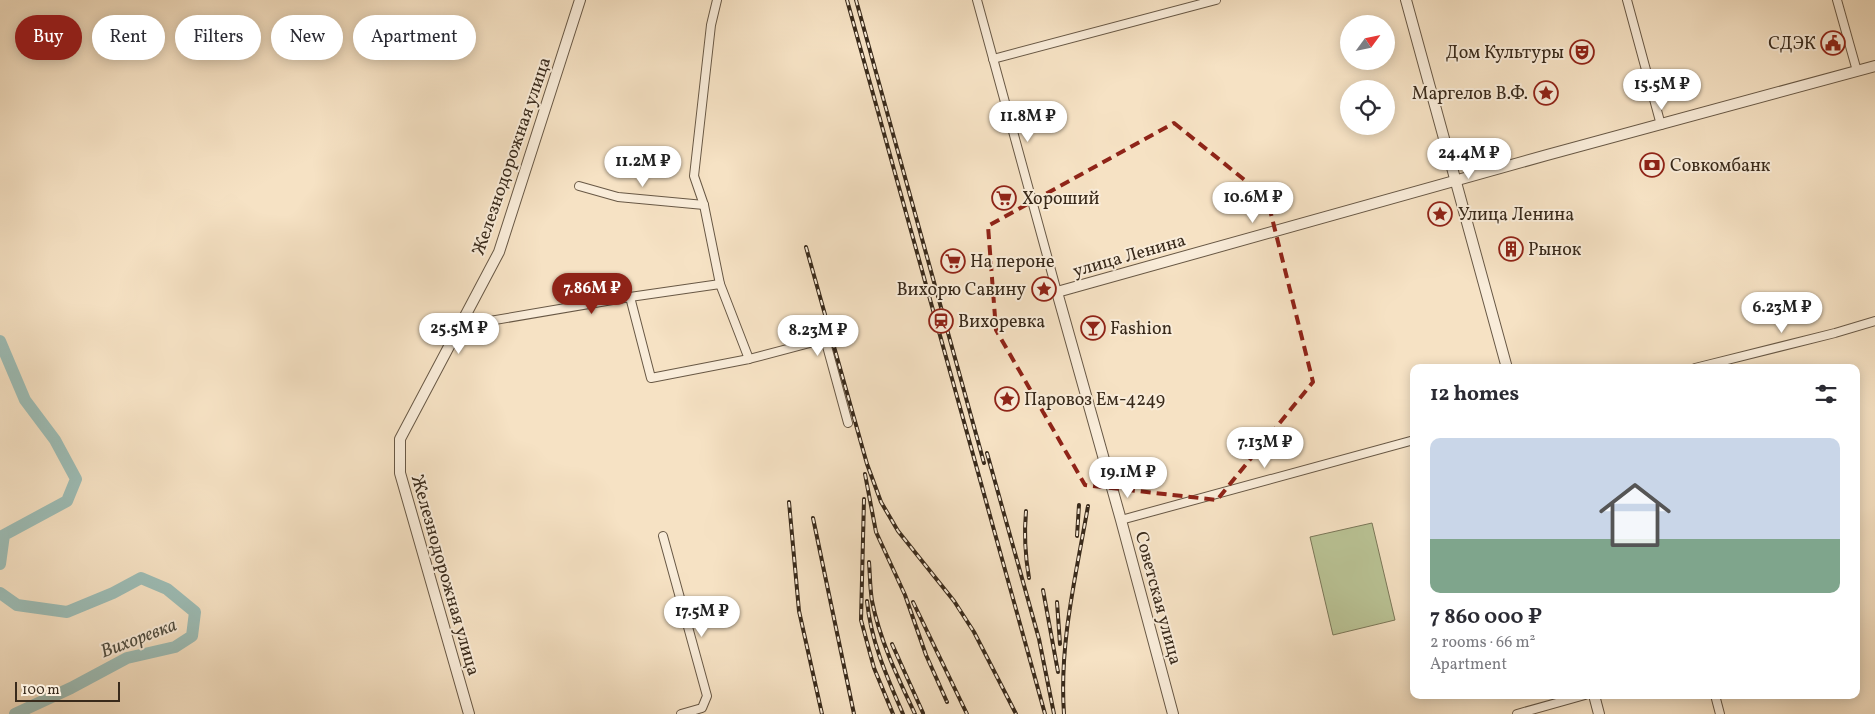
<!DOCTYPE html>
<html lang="en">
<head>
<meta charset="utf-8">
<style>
	body { margin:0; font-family:Vollkorn,serif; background:#f2f2f3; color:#2b2b33; height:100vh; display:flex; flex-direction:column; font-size:19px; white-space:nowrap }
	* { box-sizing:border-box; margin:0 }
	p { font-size:16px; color:#7c7c81 }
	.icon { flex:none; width:28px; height:28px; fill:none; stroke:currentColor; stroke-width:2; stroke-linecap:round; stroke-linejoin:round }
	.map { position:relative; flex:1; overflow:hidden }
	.drawer { position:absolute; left:1410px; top:364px; width:450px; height:335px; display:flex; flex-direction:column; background:#fff; border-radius:10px; box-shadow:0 2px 12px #0003 }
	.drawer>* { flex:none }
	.guide { position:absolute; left:15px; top:15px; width:475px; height:45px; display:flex; gap:10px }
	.needle { width:32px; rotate:57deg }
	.fabs { position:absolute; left:1340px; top:15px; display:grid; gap:10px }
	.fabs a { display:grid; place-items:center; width:55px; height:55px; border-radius:50%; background:#fff; box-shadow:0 2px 12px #0003; font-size:25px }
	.scale { position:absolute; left:15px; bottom:12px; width:105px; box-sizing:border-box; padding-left:5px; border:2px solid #392a1b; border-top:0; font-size:14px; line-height:18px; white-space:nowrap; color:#392a1b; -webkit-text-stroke:4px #f9ecd9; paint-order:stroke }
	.price { position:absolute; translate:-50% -42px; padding:0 11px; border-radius:18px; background:#fff; color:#222; font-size:16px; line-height:32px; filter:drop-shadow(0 1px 2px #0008) }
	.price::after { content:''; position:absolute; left:50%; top:30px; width:15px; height:11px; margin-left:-8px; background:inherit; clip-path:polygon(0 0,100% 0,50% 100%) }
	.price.on { background:#8f2418; color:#fff }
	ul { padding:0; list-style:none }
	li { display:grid; align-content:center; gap:10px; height:265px; padding:0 20px }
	li span { display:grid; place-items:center; height:155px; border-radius:10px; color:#555 }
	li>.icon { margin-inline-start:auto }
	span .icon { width:90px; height:90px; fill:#fffc; stroke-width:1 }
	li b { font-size:21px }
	h2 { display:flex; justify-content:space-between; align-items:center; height:60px; padding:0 20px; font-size:21px }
	.tag { padding:0 18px; border-radius:22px; background:#fff; box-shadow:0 2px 12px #0003; font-size:18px; line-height:45px }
	.tag.on { background:#8f2418; color:#fff }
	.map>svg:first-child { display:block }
</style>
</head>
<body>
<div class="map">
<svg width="1875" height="714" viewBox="0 0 1875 714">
	<rect width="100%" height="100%" fill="#f6e2c4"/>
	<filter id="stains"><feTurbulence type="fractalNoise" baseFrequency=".004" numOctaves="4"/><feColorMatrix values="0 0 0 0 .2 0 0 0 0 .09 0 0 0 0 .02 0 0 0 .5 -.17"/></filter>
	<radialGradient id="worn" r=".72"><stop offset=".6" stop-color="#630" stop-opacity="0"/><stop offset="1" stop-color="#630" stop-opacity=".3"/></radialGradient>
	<!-- green -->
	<path fill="#bac496" stroke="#7a7758" d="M1372 523 1395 620 1333 635 1310 537Z"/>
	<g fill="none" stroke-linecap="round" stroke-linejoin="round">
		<!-- river -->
		<g stroke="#9dbdb6" stroke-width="12">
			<path d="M0 341 25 400 55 440 76 479 67 501 4 535 0 564"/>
			<path d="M0 593 17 605 67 612 113 593 141 578 167 589 195 612 192 636 175 647 127 658 71 688 15 714"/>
		</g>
		<!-- minor casing -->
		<g stroke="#685845" stroke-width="10">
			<g id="minor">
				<path d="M717 0 711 25 694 176 704 205 720 284 749 359"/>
				<path d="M977 0 1057 292"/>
				<path d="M1627 0 1661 125"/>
				<path d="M1837 0 1857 71"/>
				<path d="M993 59 1216 0"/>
				<path d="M579 186 618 197 704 205"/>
				<path d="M630 297 651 378 749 359 825 339 848 423"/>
				<path d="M460 326 630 297 720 284"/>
				<path d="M1695 368 1835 333 1875 321"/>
				<path d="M1121 520 1414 440"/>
				<path d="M663 536 707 696 702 708 681 714"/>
				<path d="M1715 695 1720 714"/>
				<path d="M1517 714 1585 695"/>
			</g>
		</g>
		<!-- tertiary casing -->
		<g stroke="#685845" stroke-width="12">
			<g id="tertiary">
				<path d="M1406 0 1507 368"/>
				<path d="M1594 695 1599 714"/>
				<path d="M469 714 400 473V439L499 252 580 0"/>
				<path d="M1173 714 1121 520 1057 292 1547 155 1875 66"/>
			</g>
		</g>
		<!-- minor -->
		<use href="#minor" stroke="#f9ecd9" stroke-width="8"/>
		<!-- tertiary -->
		<use href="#tertiary" stroke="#f9ecd9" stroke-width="10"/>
		<!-- rail casing -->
		<g stroke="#392a1b" stroke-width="4">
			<g id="rail">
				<path d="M847 0 1045 714"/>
				<path d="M856 0 984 463"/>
				<path d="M806 247 867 464 881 502 898 531 954 601 974 632 1016 714"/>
				<path d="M987 453 1039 639 1054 714"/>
				<path d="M865 474 876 532 905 595 926 655 947 702"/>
				<path d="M864 499 861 620 874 668 893 714"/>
				<path d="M789 502 799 611 822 714"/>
				<path d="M1026 511C1024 534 1025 555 1029 578"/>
				<path d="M813 518 854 714"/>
				<path d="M1077 536 1079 505"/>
				<path d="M869 562C870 575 870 589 872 601 880 641 898 678 915 714"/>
				<path d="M1043 590 1058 672"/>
				<path d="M867 601C871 642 887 677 903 714"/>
				<path d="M913 602 967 714"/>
				<path d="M1057 602 1060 644"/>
				<path d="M892 644 923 713"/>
				<path d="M1064 714C1059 644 1076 575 1088 506"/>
			</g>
		</g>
		<!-- rail -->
		<use href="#rail" stroke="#f9ecd9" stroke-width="2" stroke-dasharray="5.5" stroke-linecap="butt"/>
	</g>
	<!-- marked area -->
	<path fill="none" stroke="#8f2418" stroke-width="4" stroke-dasharray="10 6" stroke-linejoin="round" d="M1174 123 1267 198 1313 382 1217 500 1085 485 996 330 988 226Z"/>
	<!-- icons -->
	<defs>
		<g id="civic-ring" transform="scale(1.25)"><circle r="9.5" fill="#f9ecd9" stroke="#8f2418" stroke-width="1.5"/><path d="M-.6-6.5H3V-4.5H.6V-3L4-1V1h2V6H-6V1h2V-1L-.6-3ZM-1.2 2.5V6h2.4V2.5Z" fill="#8f2418"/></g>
		<g id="theatre-ring" transform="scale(1.25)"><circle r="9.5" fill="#f9ecd9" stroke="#8f2418" stroke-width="1.5"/><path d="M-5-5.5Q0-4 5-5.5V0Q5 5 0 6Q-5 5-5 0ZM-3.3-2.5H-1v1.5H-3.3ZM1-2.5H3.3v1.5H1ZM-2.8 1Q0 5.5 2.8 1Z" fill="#8f2418"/></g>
		<g id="sight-ring" transform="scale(1.25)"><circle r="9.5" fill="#f9ecd9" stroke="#8f2418" stroke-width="1.5"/><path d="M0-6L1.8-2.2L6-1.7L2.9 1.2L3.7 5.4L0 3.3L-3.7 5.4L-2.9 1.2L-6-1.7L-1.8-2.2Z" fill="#8f2418"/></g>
		<g id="bank-ring" transform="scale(1.25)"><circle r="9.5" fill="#f9ecd9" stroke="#8f2418" stroke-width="1.5"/><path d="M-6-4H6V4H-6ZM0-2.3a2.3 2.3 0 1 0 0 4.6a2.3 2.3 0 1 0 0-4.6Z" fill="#8f2418"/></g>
		<g id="supermarket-ring" transform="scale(1.25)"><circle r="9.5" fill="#f9ecd9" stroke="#8f2418" stroke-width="1.5"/><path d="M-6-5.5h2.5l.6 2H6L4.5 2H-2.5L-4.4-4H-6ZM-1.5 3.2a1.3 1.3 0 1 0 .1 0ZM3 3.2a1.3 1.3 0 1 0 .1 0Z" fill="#8f2418"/></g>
		<g id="building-ring" transform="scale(1.25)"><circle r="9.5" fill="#f9ecd9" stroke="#8f2418" stroke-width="1.5"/><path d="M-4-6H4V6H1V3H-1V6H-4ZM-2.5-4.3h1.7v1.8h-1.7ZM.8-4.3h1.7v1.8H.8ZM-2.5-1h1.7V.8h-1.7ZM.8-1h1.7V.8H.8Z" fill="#8f2418"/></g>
		<g id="station-ring" transform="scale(1.25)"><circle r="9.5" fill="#f9ecd9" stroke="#8f2418" stroke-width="1.5"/><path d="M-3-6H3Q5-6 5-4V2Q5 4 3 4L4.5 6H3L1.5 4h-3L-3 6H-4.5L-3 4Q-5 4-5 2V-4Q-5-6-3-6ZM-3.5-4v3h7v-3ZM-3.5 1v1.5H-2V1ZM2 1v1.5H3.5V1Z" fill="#8f2418"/></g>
		<g id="bar-ring" transform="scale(1.25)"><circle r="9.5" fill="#f9ecd9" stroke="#8f2418" stroke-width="1.5"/><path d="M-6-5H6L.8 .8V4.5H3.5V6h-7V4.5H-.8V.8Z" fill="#8f2418"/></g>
	</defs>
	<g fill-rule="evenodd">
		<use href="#civic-ring" x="1833" y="43"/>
		<use href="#theatre-ring" x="1582" y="52"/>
		<use href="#sight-ring" x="1546" y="93"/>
		<use href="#bank-ring" x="1652" y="165"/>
		<use href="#supermarket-ring" x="1004" y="198"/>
		<use href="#sight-ring" x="1440" y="214"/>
		<use href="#building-ring" x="1511" y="249"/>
		<use href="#supermarket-ring" x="953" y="261"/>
		<use href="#sight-ring" x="1044" y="289"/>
		<use href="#station-ring" x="941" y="321"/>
		<use href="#bar-ring" x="1093" y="328"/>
		<use href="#sight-ring" x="1007" y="399"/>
	</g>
	<g text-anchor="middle" stroke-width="4" stroke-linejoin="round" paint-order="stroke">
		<!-- poi labels -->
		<g font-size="18" fill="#392a1b" stroke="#f9ecd9" text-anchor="start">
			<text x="1816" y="49" text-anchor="end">СДЭК</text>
			<text x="1564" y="58" text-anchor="end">Дом Культуры</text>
			<text x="1528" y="99" text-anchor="end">Маргелов В.Ф.</text>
			<text x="1670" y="171">Совкомбанк</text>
			<text x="1022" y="204">Хороший</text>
			<text x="1458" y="220">Улица Ленина</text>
			<text x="1528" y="255">Рынок</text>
			<text x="970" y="267">На пероне</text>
			<text x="1026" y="295" text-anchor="end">Вихорю Савину</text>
			<text x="958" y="327">Вихоревка</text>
			<text x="1110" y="334">Fashion</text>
			<text x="1024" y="405">Паровоз Ем-4249</text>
		</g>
		<!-- street labels -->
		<g font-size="18" fill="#392a1b" stroke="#f9ecd9">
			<text transform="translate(511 156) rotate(-71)" y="6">Железнодорожная улица</text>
			<text transform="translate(1129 255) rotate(-16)" y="6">улица Ленина</text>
			<text transform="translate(446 575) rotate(74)" y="6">Железнодорожная улица</text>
			<text transform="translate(1159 598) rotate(75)" y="6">Советская улица</text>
		</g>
		<!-- water labels -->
		<g font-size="19" font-style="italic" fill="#524f42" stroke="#f9ecd9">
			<text transform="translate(138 637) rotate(-21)" y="7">Вихоревка</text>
		</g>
	</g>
	<rect width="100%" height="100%" filter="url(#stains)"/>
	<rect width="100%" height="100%" fill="url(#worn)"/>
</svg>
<div class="fabs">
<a><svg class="needle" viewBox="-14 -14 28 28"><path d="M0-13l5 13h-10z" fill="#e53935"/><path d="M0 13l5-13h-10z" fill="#7c7c81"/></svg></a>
<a><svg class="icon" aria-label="locate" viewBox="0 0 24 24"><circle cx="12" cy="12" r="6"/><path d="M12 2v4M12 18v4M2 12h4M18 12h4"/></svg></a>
</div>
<div class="scale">100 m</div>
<b class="price" style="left:1662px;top:111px">15.5M ₽</b>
<b class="price" style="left:1028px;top:143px">11.8M ₽</b>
<b class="price" style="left:1469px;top:180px">24.4M ₽</b>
<b class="price" style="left:643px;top:188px">11.2M ₽</b>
<b class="price" style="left:1253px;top:224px">10.6M ₽</b>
<b class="price on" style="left:592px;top:315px">7.86M ₽</b>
<b class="price" style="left:1782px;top:334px">6.23M ₽</b>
<b class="price" style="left:459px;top:355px">25.5M ₽</b>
<b class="price" style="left:818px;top:357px">8.23M ₽</b>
<b class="price" style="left:1265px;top:469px">7.13M ₽</b>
<b class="price" style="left:1128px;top:499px">19.1M ₽</b>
<b class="price" style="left:702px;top:638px">17.5M ₽</b>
<div class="guide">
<a class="tag on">Buy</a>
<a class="tag">Rent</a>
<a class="tag">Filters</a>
<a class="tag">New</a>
<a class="tag">Apartment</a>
</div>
<section class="drawer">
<h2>12 homes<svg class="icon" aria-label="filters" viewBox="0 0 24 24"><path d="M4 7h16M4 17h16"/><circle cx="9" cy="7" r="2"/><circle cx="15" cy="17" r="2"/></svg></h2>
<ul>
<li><span style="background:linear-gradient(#c9d6e8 65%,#7fa58c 0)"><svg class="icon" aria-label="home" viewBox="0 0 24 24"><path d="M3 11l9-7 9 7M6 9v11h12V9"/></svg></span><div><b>7 860 000 ₽</b><p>2 rooms · 66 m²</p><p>Apartment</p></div></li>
</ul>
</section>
</div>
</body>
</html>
